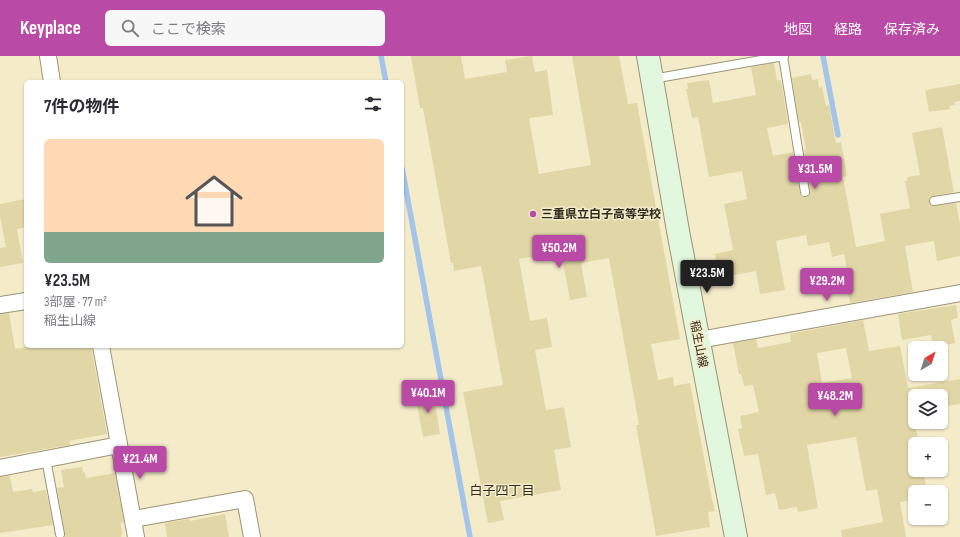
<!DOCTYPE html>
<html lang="ja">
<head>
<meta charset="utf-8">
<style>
	body { margin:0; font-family:"Sofia Sans Condensed","Noto Sans JP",sans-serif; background:#f7f7f7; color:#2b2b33; height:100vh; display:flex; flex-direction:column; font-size:15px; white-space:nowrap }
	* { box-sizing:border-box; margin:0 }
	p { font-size:13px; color:#7c7c81 }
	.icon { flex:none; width:22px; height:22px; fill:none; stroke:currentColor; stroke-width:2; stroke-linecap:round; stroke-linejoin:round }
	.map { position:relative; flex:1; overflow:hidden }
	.side { position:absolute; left:24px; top:24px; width:380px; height:268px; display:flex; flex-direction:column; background:#fff; border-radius:6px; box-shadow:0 1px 3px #0004 }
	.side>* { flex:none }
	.needle { width:26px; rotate:39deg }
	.controls { position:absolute; left:908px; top:285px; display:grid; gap:8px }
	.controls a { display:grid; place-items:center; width:40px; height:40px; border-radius:6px; background:#fff; box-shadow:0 1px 3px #0004; font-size:20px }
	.price { position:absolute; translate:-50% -34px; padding:0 9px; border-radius:4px; background:#b94aa6; color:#fff; font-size:13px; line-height:26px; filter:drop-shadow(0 1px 2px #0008) }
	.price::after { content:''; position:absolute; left:50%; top:24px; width:12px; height:9px; margin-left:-6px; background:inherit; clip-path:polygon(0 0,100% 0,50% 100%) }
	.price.selected { background:#222; color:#fff }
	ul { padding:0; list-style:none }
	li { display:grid; align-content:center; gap:8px; height:212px; padding:0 20px }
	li+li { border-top:1px solid #e1e1e2 }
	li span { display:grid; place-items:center; height:124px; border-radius:6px; color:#555 }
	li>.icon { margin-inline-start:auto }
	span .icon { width:72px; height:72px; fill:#fffc; stroke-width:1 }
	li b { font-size:17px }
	h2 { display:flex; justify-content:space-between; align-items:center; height:48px; padding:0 20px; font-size:17px }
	header { display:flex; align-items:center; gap:24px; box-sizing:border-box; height:56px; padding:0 20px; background:#b94aa6; color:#fff }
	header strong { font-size:19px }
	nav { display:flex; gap:22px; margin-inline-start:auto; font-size:14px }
	.search { width:280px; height:36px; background:#f7f7f7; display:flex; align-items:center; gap:10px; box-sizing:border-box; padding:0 14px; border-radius:6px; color:#7c7c81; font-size:15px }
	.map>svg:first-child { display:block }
</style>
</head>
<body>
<header>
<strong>Keyplace</strong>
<div class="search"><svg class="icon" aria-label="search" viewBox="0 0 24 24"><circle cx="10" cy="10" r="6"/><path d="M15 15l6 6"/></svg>ここで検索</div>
<nav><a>地図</a><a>経路</a><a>保存済み</a></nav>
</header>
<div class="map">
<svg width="960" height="481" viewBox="0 0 960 481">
	<rect width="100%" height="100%" fill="#f4ecc9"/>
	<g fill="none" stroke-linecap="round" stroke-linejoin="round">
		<!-- stream -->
		<g stroke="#a4c4ea" stroke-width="5.5">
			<path d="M381 0 386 26"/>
			<path d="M823 0 838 79"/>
			<path d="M402 112 470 481"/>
		</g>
	</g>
	<!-- building -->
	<g fill="#e1d6a6" fill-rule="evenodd">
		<path d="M411 0H461L465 23 507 16 505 4 532 0 535 16 547 14 553 59 529 62 539 118 591 109 572 0H619L628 48 637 47 680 283 651 288 658 324 673 321 674 330 690 327 711 439 715 455 708 456 710 471 656 480 636 369H639L609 202 581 207 587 241 570 244 563 206 557 207 555 197 519 203 530 265 547 262 552 291 535 294 546 354 564 351 571 391 554 394 561 434 500 445 504 464 488 467 463 336 503 329 481 210 454 215 453 207H451L423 52H420Z"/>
		<path d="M774 7 777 25 781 24 788 68 767 72 773 100 793 96 800 137 801 140 803 141H806L809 140 810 135 804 94H806L801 66H799L792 22 811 18 812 24 818 23 819 32 822 31 826 50 829 49 836 87 841 86 847 120 843 121 856 191 885 185 880 158 910 152 905 125H907V121L920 119 912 77 942 71 954 136 933 140 929 143V145L930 149 934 150 956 147 960 168V200L937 205 934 185 905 190 913 236 850 247 846 227H850L844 198 832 201 829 186 808 190 806 179 776 185 785 234 760 238 756 215 719 222 715 198 733 194 724 148 747 143 742 115 709 121 698 61 692 62 686 33H688L687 27 709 24 713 47 756 39 751 11Z"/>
		<path d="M960 28V45L955 46V49L949 50 950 53 929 56 925 34Z"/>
		<path d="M26 143V171L17 173 23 207 0 211V192L6 191 0 160V148Z"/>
		<path d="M956 249 958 262 951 264 955 287 933 292 931 279 902 284 898 258Z"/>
		<path d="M9 257 15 293 33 290H91L107 378 69 385 70 389 0 401V258Z"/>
		<path d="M863 264 869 295 900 290 908 332 960 323V348L941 351V340H910L919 388H915V414H923L927 436H915V444L900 446 906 481H842L841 474 883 466 877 433 866 435 856 381 807 389 818 452 798 456 797 451 779 454 775 437 766 439 758 398 744 400 738 373 742 372 740 360 759 356 753 329 744 330 741 318H739L733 287 756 283 758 292 791 286 790 278ZM846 292 852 322 822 327 817 297Z"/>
		<path d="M433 334 440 378 423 381 415 338Z"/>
		<path d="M82 411 83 416H85L86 422 115 417 124 466 121 467 122 479H121V481H64L65 477 57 432 64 431 61 414Z"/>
		<path d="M10 420 13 436 32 433 33 436 46 434 53 469 0 477V421Z"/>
		<path d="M225 458 229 481H167L165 467 189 463 190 465Z"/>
	</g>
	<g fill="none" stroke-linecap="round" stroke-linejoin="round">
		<!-- lane casing -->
		<g stroke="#9b9473" stroke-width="10">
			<g id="lane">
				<path d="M783 0 805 136"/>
				<path d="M652 23 784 0"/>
				<path d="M934 145 960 141"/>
				<path d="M46 403 60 478"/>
			</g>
		</g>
		<!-- street casing -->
		<g stroke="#9b9473" stroke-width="18">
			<g id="street">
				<path d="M48 0 52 26"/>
				<path d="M0 249 26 245"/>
				<path d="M699 284 960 237"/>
				<path d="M101 290 136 481"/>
				<path d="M0 412 119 389"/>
				<path d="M134 463 245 443 252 481"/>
			</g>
		</g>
		<!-- secondary casing -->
		<g stroke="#9b9473" stroke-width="24">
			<path id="secondary" d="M648 0 678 175 736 481"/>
		</g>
		<!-- lane -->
		<use href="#lane" stroke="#fff" stroke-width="8"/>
		<!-- street -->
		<use href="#street" stroke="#fff" stroke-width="16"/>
		<!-- secondary -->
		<use href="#secondary" stroke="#e1f8df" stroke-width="22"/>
	</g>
	<!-- markers -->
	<circle fill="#b94aa6" stroke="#f4ecc9" stroke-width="1.5" cx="533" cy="158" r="4"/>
	<g text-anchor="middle" stroke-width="3" stroke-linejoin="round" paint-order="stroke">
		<!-- poi labels -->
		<g font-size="12" font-weight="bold" fill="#302d1f" stroke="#f4ecc9" text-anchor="start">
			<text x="541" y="162">三重県立白子高等学校</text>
		</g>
		<!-- street labels -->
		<g font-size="12" fill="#302d1f" stroke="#f4ecc9">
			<text transform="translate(699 288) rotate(79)" y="4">稲生山線</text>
		</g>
		<!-- neighbourhood labels -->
		<g font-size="13" fill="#302d1f" stroke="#f4ecc9">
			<text x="502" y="439">白子四丁目</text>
		</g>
	</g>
</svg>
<div class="controls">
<a><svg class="needle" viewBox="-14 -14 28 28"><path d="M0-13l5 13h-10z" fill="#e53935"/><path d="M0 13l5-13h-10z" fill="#7c7c81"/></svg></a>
<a><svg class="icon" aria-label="layers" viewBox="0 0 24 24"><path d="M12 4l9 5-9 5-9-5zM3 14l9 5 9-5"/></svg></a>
<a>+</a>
<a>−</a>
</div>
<b class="price" style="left:815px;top:134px">¥31.5M</b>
<b class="price" style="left:559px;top:213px">¥50.2M</b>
<b class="price selected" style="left:707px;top:238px">¥23.5M</b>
<b class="price" style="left:827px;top:246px">¥29.2M</b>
<b class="price" style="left:428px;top:358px">¥40.1M</b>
<b class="price" style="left:835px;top:361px">¥48.2M</b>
<b class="price" style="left:140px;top:424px">¥21.4M</b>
<section class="side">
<h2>7件の物件<svg class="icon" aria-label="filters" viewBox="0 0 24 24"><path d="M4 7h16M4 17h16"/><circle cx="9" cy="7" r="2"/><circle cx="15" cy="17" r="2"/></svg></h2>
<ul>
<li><span style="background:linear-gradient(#ffd9b3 75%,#7fa58c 0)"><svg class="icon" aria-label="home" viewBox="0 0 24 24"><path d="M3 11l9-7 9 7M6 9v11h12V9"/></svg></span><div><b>¥23.5M</b><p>3部屋 · 77 m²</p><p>稲生山線</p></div></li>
</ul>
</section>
</div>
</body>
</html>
